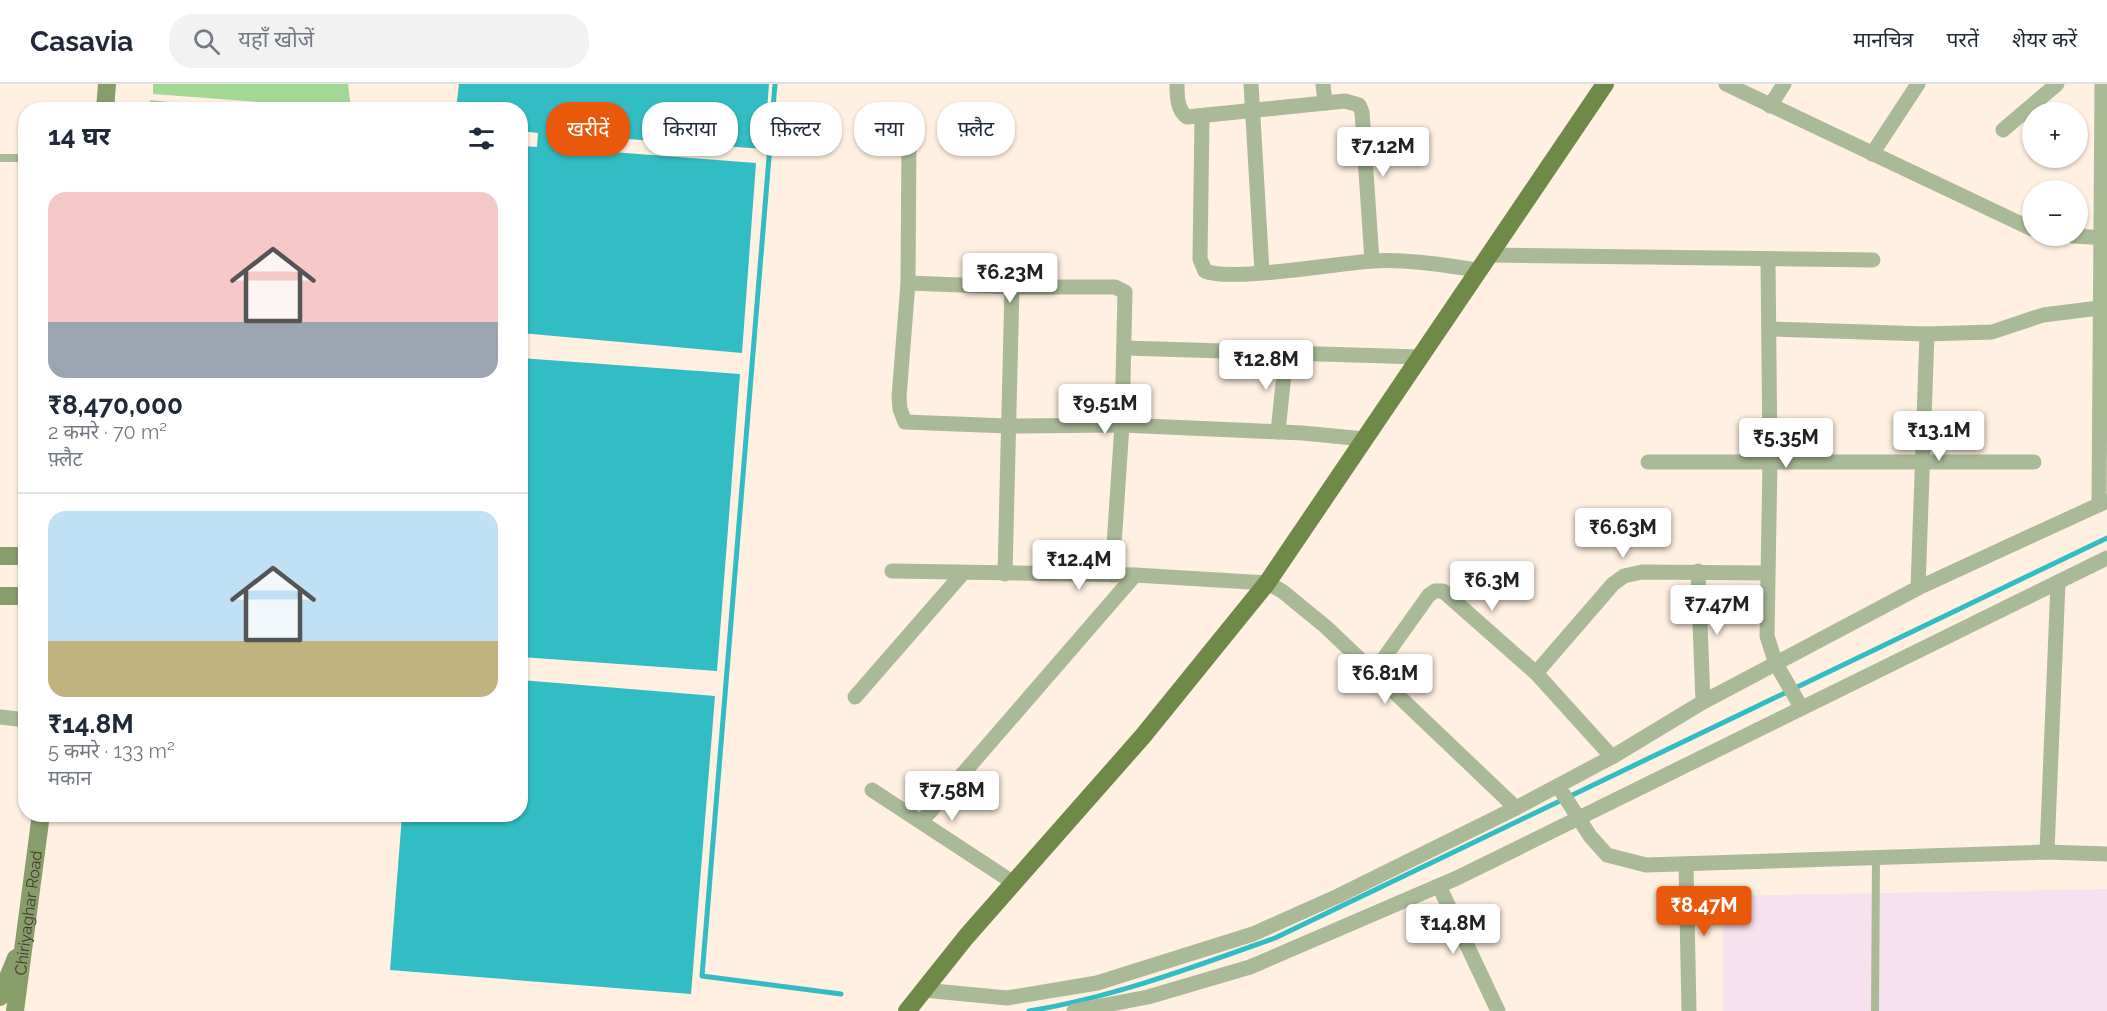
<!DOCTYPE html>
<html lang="hi">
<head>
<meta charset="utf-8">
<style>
	body { margin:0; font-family:Raleway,"Noto Sans Devanagari",sans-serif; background:#f2f2f3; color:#1f2937; height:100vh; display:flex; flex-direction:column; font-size:22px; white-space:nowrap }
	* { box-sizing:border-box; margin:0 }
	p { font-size:20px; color:#747a83 }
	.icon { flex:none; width:33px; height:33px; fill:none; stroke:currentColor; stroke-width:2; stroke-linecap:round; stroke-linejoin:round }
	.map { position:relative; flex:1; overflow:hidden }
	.drawer { position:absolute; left:18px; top:18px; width:510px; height:720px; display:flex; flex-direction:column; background:#fff; border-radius:24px; box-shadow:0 2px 4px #0004 }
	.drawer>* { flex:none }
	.guide { position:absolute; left:546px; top:18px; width:570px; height:54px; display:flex; gap:12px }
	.controls { position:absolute; left:2022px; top:18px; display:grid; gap:12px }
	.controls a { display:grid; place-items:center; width:66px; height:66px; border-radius:50%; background:#fff; box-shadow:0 2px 4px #0004; font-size:30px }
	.price { position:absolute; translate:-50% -51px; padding:0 14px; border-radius:6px; background:#fff; color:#222; font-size:20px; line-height:39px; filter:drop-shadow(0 2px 3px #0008) }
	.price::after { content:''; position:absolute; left:50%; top:36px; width:18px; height:14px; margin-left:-9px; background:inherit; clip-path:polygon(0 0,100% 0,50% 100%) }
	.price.current { background:#ea580c; color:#fff }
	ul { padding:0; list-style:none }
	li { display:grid; align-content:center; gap:12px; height:318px; padding:0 30px }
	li+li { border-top:2px solid #e0e1e3 }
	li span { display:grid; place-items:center; height:186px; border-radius:18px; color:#555 }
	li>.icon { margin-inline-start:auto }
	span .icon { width:108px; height:108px; fill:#fffc; stroke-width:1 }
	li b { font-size:26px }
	h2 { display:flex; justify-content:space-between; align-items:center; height:72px; padding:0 30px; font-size:26px }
	.chip { padding:0 21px; border-radius:24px; background:#fff; box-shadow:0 2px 4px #0004; font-size:21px; line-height:54px }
	.chip.current { background:#ea580c; color:#fff }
	header { display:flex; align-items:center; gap:36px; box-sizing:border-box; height:84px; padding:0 30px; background:#fff; border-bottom:2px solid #e0e1e3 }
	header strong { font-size:28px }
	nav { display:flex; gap:33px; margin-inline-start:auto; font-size:21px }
	.search { width:420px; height:54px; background:#f2f2f3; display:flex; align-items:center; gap:15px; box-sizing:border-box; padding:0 21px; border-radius:24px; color:#747a83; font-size:22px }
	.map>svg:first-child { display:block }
</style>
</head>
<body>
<header>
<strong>Casavia</strong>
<div class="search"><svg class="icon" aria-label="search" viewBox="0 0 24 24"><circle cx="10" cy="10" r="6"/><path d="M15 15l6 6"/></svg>यहाँ खोजें</div>
<nav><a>मानचित्र</a><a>परतें</a><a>शेयर करें</a></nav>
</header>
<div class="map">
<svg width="2107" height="927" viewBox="0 0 2107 927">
	<rect width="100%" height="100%" fill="#fff0e1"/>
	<!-- industrial -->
	<path fill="#f8e1ee" d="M2107 805V927H1723V812Z"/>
	<!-- green -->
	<g fill="#a2d794">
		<path d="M153 0H348L351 25 153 10Z"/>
		<path d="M150 16 244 25H149Z"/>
	</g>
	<!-- water -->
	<g fill="#32bcc3">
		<path d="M459 0H769L764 65 560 50V64L756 79 742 269 521 249V62L537 63 538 49 521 47 520 26 456 25Z"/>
		<path d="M520 274 740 290 717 587 521 573Z"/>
		<path d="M521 596 715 612 691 910 390 886 402 731 520 730Z"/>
	</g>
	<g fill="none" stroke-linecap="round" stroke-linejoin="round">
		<!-- stream -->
		<g stroke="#32bcc3" stroke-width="5">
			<path d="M775 0 702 892 841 910"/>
			<path d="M1029 927C1114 913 1194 883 1275 854L2107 454"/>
		</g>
		<!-- lane -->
		<g stroke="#aaba97" stroke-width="8">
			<path d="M0 74H26"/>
			<path d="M1875 927 1876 774"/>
		</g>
		<!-- street -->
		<g stroke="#aaba97" stroke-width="15">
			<path d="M1177 0C1177 12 1177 26 1187 33L1345 17 1359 21 1362 28 1372 177"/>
			<path d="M1251 0 1262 188"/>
			<path d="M1323 0 1325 19"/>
			<path d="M1726 0 2032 145"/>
			<path d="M1770 22 1784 0"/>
			<path d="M1202 34 1200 175 1205 187C1232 198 1337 179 1373 177 1408 175 1443 181 1478 186"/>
			<path d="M2003 46 2057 0"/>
			<path d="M909 49 908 199 899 313 900 325 905 338 1008 342 1122 341 1303 349 1364 355"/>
			<path d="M1872 70 1918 0"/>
			<path d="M2073 152 2107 154"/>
			<path d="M1488 171 1873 176"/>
			<path d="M1768 175 1770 377 1767 552 1776 580 1801 623"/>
			<path d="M908 199 1012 203H1115L1125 208 1122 341 1112 491"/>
			<path d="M1770 245 1927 250 1992 248 2043 231 2099 224"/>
			<path d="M1126 264 1420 273"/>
			<path d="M1278 348 1286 270"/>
			<path d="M1648 378H2034"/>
			<path d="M2099 421 2102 0"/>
			<path d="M892 487 1135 491 1267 499 1282 507 1326 543 1516 724"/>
			<path d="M1698 487 1703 618"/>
			<path d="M1005 490 1012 203"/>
			<path d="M1918 504 1927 250"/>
			<path d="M1374 588 1429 511 1435 507H1443L1536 589 1612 673"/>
			<path d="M1536 589 1613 500 1624 492 1642 488 1767 489"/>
			<path d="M855 613 963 489"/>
			<path d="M0 633 26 636"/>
			<path d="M1558 702 1590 752 1607 771 1646 781 2047 768 2107 770"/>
			<path d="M872 706 1014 799"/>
			<path d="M922 737 1135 491"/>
			<path d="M2047 768 2058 498"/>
			<path d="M1686 781 1689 927"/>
			<path d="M1439 802 1498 927"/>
			<path d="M923 906 1007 914 1097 899 1253 850 1338 812 1516 724 1612 673 1703 618 1918 504 2107 417"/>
			<path d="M1074 927 1148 913 1250 883 1457 794 2107 474"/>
		</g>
		<!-- secondary -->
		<g stroke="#879d6a" stroke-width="18">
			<path d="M105 26 107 0"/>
			<path d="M0 472H26"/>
			<path d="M0 512H26"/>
			<path d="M0 913 16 874"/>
			<path id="s1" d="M15 927 41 730"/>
		</g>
		<!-- primary -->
		<path stroke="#6e8948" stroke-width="18" d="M907 927 966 853 1143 652 1267 499 1605 0"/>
	</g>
	<g text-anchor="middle" stroke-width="4.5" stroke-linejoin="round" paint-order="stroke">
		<!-- street labels -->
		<g font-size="16" fill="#42382f" stroke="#fff">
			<text dy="6" stroke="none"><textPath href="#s1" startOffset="99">Chiriyaghar Road</textPath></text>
		</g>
	</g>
</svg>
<div class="controls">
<a>+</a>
<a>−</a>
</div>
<b class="price" style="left:1383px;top:94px">₹7.12M</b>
<b class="price" style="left:1010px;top:220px">₹6.23M</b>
<b class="price" style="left:1266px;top:307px">₹12.8M</b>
<b class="price" style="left:1105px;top:351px">₹9.51M</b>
<b class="price" style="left:1939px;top:378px">₹13.1M</b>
<b class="price" style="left:1786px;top:385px">₹5.35M</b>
<b class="price" style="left:1623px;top:475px">₹6.63M</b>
<b class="price" style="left:1079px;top:507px">₹12.4M</b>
<b class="price" style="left:1492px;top:528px">₹6.3M</b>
<b class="price" style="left:1717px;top:552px">₹7.47M</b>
<b class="price" style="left:1385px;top:621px">₹6.81M</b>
<b class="price" style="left:952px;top:738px">₹7.58M</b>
<b class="price current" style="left:1704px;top:853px">₹8.47M</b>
<b class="price" style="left:1453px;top:871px">₹14.8M</b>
<div class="guide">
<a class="chip current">खरीदें</a>
<a class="chip">किराया</a>
<a class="chip">फ़िल्टर</a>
<a class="chip">नया</a>
<a class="chip">फ़्लैट</a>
</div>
<section class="drawer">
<h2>14 घर<svg class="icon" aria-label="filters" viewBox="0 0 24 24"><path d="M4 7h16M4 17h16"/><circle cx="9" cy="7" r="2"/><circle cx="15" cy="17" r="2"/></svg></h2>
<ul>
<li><span style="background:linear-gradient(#f6c9c9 70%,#9aa5b1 0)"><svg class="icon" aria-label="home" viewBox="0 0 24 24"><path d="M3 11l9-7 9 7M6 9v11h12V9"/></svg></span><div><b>₹8,470,000</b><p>2 कमरे · 70 m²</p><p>फ़्लैट</p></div></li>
<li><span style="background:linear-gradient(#bfe0f5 70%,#c2b280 0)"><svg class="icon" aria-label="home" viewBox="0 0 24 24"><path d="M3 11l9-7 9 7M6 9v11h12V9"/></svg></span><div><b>₹14.8M</b><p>5 कमरे · 133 m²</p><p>मकान</p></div></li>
</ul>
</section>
</div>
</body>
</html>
